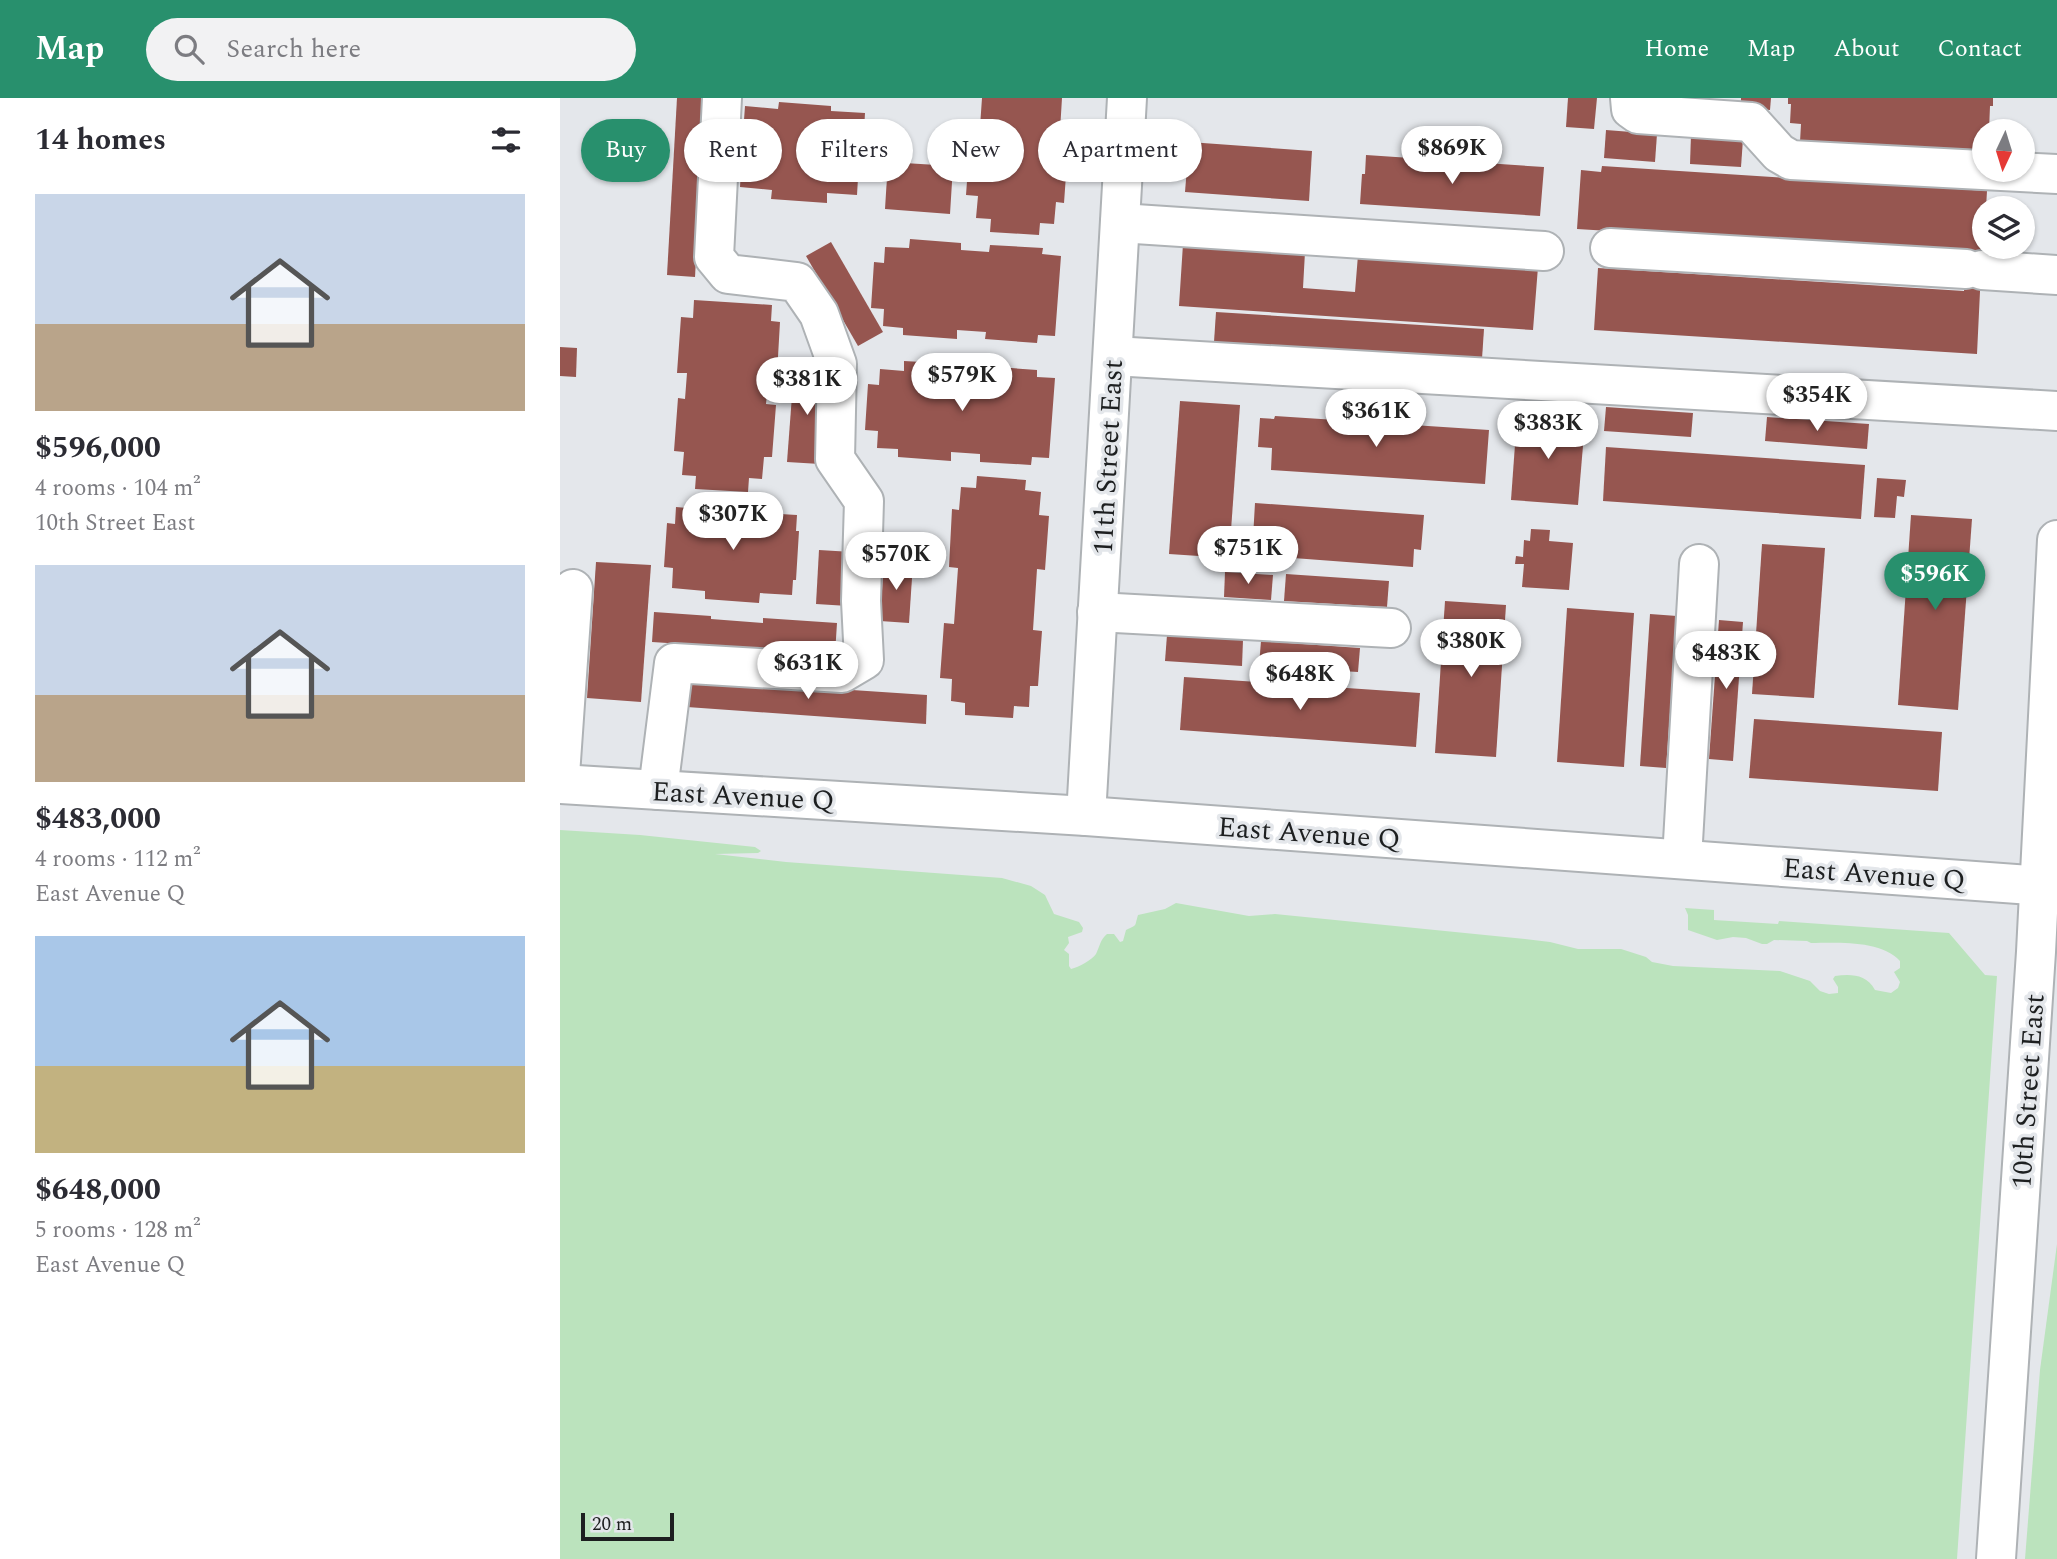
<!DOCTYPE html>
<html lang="en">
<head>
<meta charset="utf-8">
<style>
	body { margin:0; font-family:Spectral,serif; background:#f2f2f3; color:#2b2b33; height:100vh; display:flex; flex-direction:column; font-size:26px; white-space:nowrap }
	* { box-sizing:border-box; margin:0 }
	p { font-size:23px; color:#7c7c81 }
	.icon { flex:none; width:38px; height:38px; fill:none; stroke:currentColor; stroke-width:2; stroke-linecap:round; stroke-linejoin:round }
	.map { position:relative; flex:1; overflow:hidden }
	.details { display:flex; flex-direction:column; background:#fff; width:560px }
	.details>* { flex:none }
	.banner { position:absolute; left:21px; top:21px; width:665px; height:63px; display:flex; gap:14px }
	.needle { width:46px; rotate:184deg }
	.tools { position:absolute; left:1412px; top:21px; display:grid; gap:14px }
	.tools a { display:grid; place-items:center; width:63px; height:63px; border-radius:50%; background:#fff; box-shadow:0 2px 5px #0004; font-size:35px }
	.scale { position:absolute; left:21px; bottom:18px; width:93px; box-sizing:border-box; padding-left:7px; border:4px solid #1d1f20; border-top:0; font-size:19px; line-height:24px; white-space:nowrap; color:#1d1f20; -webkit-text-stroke:5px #e4e7eb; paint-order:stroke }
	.price { position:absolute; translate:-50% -60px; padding:0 16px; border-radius:24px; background:#fff; color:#222; font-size:23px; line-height:46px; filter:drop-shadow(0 2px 4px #0008) }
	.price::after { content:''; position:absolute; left:50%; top:42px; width:21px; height:16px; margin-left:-10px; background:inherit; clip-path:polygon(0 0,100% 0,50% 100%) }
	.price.active { background:#28906d; color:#fff }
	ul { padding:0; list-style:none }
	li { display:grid; align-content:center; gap:14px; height:371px; padding:0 35px }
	li span { display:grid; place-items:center; height:217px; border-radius:0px; color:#555 }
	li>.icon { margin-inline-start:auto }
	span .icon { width:126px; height:126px; fill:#fffc; stroke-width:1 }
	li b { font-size:30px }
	h2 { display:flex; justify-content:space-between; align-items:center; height:84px; padding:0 35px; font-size:30px }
	.chip { padding:0 24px; border-radius:32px; background:#fff; box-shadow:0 2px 5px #0004; font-size:24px; line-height:63px }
	.chip.active { background:#28906d; color:#fff }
	header { display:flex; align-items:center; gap:42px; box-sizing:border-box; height:98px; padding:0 35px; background:#28906d; color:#fff }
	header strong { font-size:33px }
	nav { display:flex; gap:38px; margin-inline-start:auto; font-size:24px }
	.search { width:490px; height:63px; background:#f2f2f3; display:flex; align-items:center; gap:18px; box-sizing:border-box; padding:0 24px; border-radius:38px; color:#7c7c81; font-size:26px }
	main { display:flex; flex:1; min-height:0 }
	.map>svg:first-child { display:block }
</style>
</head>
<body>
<header>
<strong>Map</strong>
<div class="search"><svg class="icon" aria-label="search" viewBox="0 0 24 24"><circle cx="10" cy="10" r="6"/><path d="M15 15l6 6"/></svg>Search here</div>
<nav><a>Home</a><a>Map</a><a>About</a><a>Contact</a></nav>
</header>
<main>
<section class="details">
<h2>14 homes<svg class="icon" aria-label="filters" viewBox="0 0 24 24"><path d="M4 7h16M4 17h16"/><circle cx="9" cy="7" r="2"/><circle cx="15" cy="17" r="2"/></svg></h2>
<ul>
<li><span style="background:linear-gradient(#c9d6e8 60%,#b9a48a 0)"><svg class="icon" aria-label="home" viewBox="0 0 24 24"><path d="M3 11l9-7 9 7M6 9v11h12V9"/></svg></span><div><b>$596,000</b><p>4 rooms · 104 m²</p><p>10th Street East</p></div></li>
<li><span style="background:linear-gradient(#c9d6e8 60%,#b9a48a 0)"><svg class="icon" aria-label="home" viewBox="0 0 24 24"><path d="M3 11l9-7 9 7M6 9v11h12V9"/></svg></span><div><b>$483,000</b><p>4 rooms · 112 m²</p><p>East Avenue Q</p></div></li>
<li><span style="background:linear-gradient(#a9c7e8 60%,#c2b280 0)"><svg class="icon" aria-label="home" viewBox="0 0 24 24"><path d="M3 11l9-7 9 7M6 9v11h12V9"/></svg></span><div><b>$648,000</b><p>5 rooms · 128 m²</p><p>East Avenue Q</p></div></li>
</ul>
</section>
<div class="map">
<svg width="1497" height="1461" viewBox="0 0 1497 1461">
	<rect width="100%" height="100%" fill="#e4e7eb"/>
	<!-- green -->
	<g fill="#bbe3bd">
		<path d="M0 732 80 737 195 749 201 753 198 755 155 756 226 764 442 780 471 788 485 797 494 816 519 824 523 830 522 834 508 839 509 845 504 852 509 856V868L511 871C519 869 532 862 536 856 540 848 540 842 547 836H554L560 844 563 843 566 832C578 826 574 830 578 817L605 811 616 805 689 818 715 816 965 841 990 844 1018 851H1061L1086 859 1092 864 1113 868 1220 873 1250 883 1260 893 1269 896 1278 895V889L1273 881 1275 878C1291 876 1306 876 1315 892L1331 895 1338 890 1340 884 1334 874 1340 870V863C1321 842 1278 845 1251 845L1247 843 1214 842 1207 846H1202L1186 840 1173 839 1157 842 1128 832V817L1125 810 1154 812V822L1218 826 1219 823 1389 835 1425 877 1437 878 1397 1461H0Z"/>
		<path d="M1497 1146V1461H1465L1480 1272Z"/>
	</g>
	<!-- building -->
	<g fill="#965650">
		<path d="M117 0H145L135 179 107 177Z"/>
		<path d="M422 0H502L499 49H508L504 105 496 104 494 126 480 125 479 137 430 134 431 121 416 120 418 98 406 97 410 42 419 43Z"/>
		<path d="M1008 0H1037L1034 31 1006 29Z"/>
		<path d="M1181 0H1211L1210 12 1181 9Z"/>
		<path d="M1228 0H1433V8H1430L1429 33H1424V55L1240 44 1241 26 1230 25 1231 6H1228Z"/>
		<path d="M219 4 271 8V13L305 15 304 33H308L305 81 298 80 297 97 267 95V105L211 101 212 92 180 89 181 72H173L175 36H183L185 8 218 11Z"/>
		<path d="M1046 32 1097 36 1095 64 1044 60Z"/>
		<path d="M1131 37 1183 41 1181 69 1130 66Z"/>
		<path d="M629 44 752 53 749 103 625 94Z"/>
		<path d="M806 57 984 69 980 118 800 106 802 76H805Z"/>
		<path d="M328 64 393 68 390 116 325 111Z"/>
		<path d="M1042 68 1427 93 1426 110H1424L1417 256 1034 232 1038 170 1404 193 1407 155 1017 131 1021 72 1041 74Z"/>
		<path d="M350 141 401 145V152L429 154 430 147 483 150 482 156 501 158 495 238 478 237 477 245 425 241 426 234 397 232V241L343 237V230L323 228 324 211 311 210 314 164 324 165 325 149 349 150Z"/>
		<path d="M271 144 323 234 298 248 246 158Z"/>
		<path d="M623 146 745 154 743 190 795 194 798 157 978 169 973 232 619 208Z"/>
		<path d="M134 202 212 207 211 223 220 224 217 276H209L206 306 216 307 212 359H204L202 381 189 380 188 394 135 391 136 378 122 377 124 354 114 353 118 300 125 301 127 275H117L121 219 133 220Z"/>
		<path d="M656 214 924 231 922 261 654 244Z"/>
		<path d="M0 249 17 250 16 279 0 278Z"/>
		<path d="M344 263 396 266 395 275 424 277V268L477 272V279L495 280 489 360 472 359 471 367 420 364V356L391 354V363L338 359V351L317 350 318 333 305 332 308 286 319 287 320 271 344 273Z"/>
		<path d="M234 271 266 274 260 366 227 364Z"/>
		<path d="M620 303 680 307 669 460 609 456Z"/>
		<path d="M1046 309 1133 315 1131 339 1044 333Z"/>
		<path d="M715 318 929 332 925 386 711 372 712 350 698 349 700 320 714 321Z"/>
		<path d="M957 319 1025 324 1018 407 951 402Z"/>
		<path d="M1207 319 1309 326 1307 351 1205 343Z"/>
		<path d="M1046 349 1305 367 1301 421 1043 403Z"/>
		<path d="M417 378 466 382 465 392 481 394 479 417 489 418 485 472 477 471 473 532 482 533 478 588H470L469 609 454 608 453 620 405 617V605L391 603 392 581 380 580 384 525 394 526 398 470 389 469 392 411 399 412 401 389 416 390Z"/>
		<path d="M1317 380 1346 382 1344 399 1337 398 1335 420 1314 419Z"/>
		<path d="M151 404 203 407V415L237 417 236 433H239L236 482H233L232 497 200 495 199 505 145 501V493L112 490 113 470 104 469 107 425 115 426 116 409 150 412Z"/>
		<path d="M695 405 864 417 861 452 854 451 853 469 692 457Z"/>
		<path d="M1351 417 1412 421 1398 612 1338 607Z"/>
		<path d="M971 431 990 432 989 443 1013 445 1009 492 962 489 964 466H955L956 458 963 459 964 442 970 443Z"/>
		<path d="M1202 446 1265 450 1254 600 1192 596Z"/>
		<path d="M259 452 292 454 288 508 256 506Z"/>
		<path d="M324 463 353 465 349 525 320 523Z"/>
		<path d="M36 464 91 467 81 604 27 600Z"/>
		<path d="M665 474 713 477 711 502 664 499Z"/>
		<path d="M726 476 829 483 827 509 724 503Z"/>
		<path d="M885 503 946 507 936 659 875 655Z"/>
		<path d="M1007 510 1074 515 1064 669 997 664Z"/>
		<path d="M94 514 151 518V521L203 525V520L277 525 275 556 92 544Z"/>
		<path d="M1090 516 1117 518 1106 670 1080 668Z"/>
		<path d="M1159 522 1183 524 1173 663 1149 661Z"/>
		<path d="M607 537 683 542 682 568 605 563Z"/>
		<path d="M701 543 800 550 798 574 699 568Z"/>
		<path d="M624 579 860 595 856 649 620 632Z"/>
		<path d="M128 581 367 597 366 626 127 609Z"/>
		<path d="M1194 621 1382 634 1378 693 1189 680Z"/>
	</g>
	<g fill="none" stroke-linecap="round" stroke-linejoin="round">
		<!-- minor casing -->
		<g stroke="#aeb2b5" stroke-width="42">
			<g id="minor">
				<path d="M1070 0 1071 11 1078 16 1191 24 1219 55 1231 62 1497 76"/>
				<path d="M560 125 984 153"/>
				<path d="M1050 150 1406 171"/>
				<path d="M1422 172 1497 177"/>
				<path d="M553 258 1497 313"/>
				<path d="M537 514 831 530"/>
				<path d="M0 677 13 491"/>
				<path d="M98 692 114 565 282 575 304 562 301 503 304 403 275 361 277 266 259 216 237 184 168 176 154 159 162 0"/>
				<path d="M526 718 567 0"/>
				<path d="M1122 761 1139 466"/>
			</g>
		</g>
		<!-- major casing -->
		<g stroke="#aeb2b5" stroke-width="42">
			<g id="major">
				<path d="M0 686 526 718 1497 789"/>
				<path d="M1436 1461 1476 854 1497 442"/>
			</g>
		</g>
		<!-- minor -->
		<use href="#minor" stroke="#fff" stroke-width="38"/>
		<!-- major -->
		<use href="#major" stroke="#fff" stroke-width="38"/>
	</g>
	<g text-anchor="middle" stroke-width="7" stroke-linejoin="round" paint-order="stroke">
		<!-- street labels -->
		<g font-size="28" fill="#1d1f20" stroke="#e4e7eb">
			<text transform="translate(547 359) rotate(-87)" y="10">11th Street East</text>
			<text transform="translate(183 697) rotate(3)" y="10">East Avenue Q</text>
			<text transform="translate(749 734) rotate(4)" y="10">East Avenue Q</text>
			<text transform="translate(1314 775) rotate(4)" y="10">East Avenue Q</text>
			<text transform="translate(1467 993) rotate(-86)" y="10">10th Street East</text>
		</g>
	</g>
</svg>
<div class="tools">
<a><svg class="needle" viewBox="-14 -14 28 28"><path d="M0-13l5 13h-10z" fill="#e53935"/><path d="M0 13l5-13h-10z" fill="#7c7c81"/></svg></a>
<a><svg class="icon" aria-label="layers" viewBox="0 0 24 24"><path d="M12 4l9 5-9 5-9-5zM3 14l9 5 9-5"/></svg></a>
</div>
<div class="scale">20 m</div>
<b class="price" style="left:892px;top:88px">$869K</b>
<b class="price" style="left:402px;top:315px">$579K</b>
<b class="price" style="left:247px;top:319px">$381K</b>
<b class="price" style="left:1257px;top:335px">$354K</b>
<b class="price" style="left:816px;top:351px">$361K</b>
<b class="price" style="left:988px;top:363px">$383K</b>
<b class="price" style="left:173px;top:454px">$307K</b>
<b class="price" style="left:688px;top:488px">$751K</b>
<b class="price" style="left:336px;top:494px">$570K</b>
<b class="price active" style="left:1375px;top:514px">$596K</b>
<b class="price" style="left:911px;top:581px">$380K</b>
<b class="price" style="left:1166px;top:593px">$483K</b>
<b class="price" style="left:248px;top:603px">$631K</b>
<b class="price" style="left:740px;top:614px">$648K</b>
<div class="banner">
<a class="chip active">Buy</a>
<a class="chip">Rent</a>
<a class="chip">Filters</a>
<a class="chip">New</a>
<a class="chip">Apartment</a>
</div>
</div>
</main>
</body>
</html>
